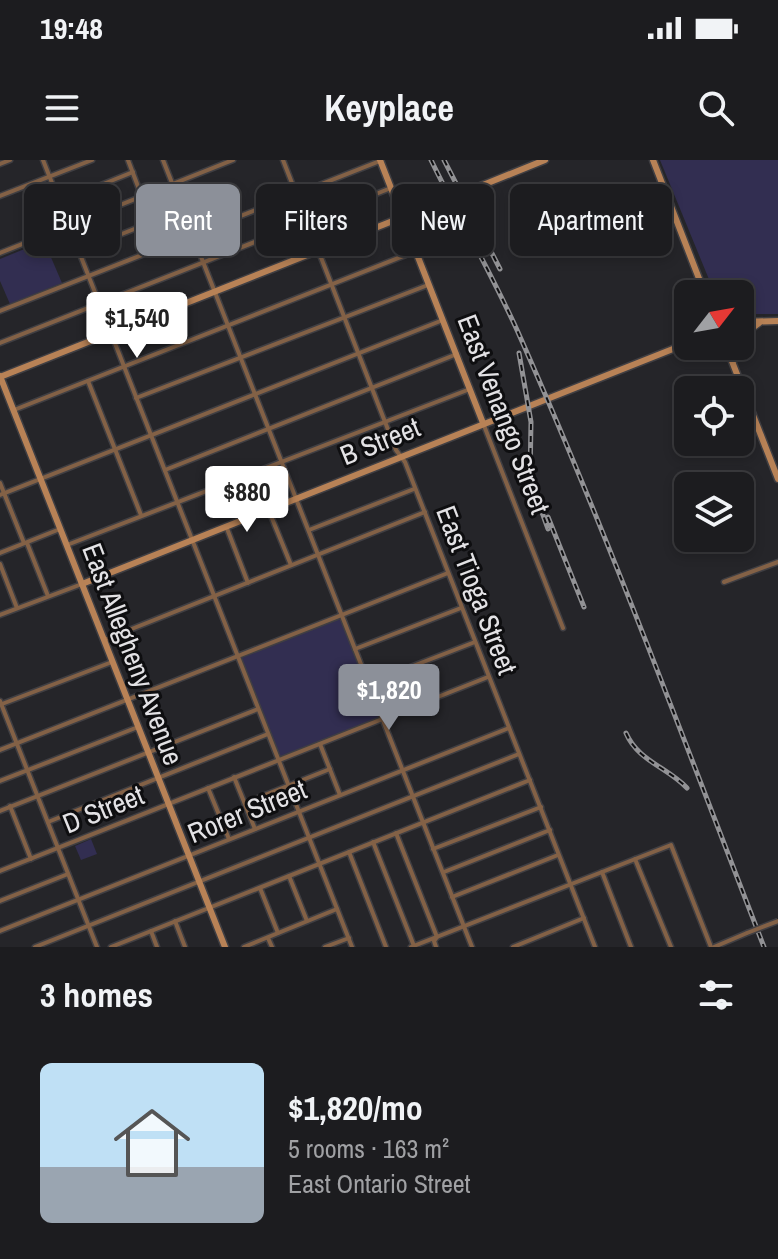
<!DOCTYPE html>
<html lang="en">
<head>
<meta charset="utf-8">
<style>
	body { margin:0; font-family:"Archivo Narrow",sans-serif; background:#29292c; color:#f1f3f6; height:100vh; display:flex; flex-direction:column; font-size:30px; white-space:nowrap }
	* { box-sizing:border-box; margin:0 }
	p { font-size:26px; color:#a0a1a4 }
	.icon { flex:none; width:44px; height:44px; fill:none; stroke:currentColor; stroke-width:2; stroke-linecap:round; stroke-linejoin:round }
	.map { position:relative; height:787px; overflow:hidden }
	.details { display:flex; flex-direction:column; background:#1c1c1f; flex:1 }
	.details>* { flex:none }
	.hud { position:absolute; left:24px; top:24px; width:730px; height:72px; display:flex; gap:16px }
	.needle { width:52px; rotate:59deg }
	.fabs { position:absolute; left:674px; top:120px; display:grid; gap:16px }
	.fabs a { display:grid; place-items:center; width:80px; height:80px; border-radius:12px; background:#1c1c1f; box-shadow:0 4px 12px #0003,0 0 0 2px #3a3a3d; font-size:40px }
	.price { position:absolute; translate:-50% -68px; padding:0 18px; border-radius:8px; background:#fff; color:#222; font-size:26px; line-height:52px; filter:drop-shadow(0 2px 4px #0008) }
	.price::after { content:''; position:absolute; left:50%; top:48px; width:24px; height:18px; margin-left:-12px; background:inherit; clip-path:polygon(0 0,100% 0,50% 100%) }
	.price.on { background:#8c9099; color:#fff }
	ul { padding:0; list-style:none }
	li { display:flex; align-items:center; gap:24px; height:200px; padding:0 40px }
	li+li { border-top:2px solid #3a3a3d }
	li span { display:grid; place-items:center; flex:none; width:224px; height:160px; border-radius:12px; color:#555 }
	li>.icon { margin-inline-start:auto }
	span .icon { width:96px; height:96px; fill:#fffc; stroke-width:1 }
	li b { font-size:34px }
	h2 { display:flex; justify-content:space-between; align-items:center; height:96px; padding:0 40px; font-size:34px }
	.tag { padding:0 28px; border-radius:12px; background:#1c1c1f; box-shadow:0 4px 12px #0003,0 0 0 2px #3a3a3d; font-size:28px; line-height:72px }
	.tag.on { background:#8c9099; color:#fff }
	.status { display:flex; justify-content:space-between; align-items:center; height:56px; padding:0 40px; background:#1c1c1f; direction:ltr }
	.status svg { height:22px; fill:currentColor }
	header { display:flex; justify-content:space-between; align-items:center; height:104px; padding:0 40px; background:#1c1c1f; font-size:36px; font-weight:800 }
	.map>svg:first-child { display:block }
</style>
</head>
<body>
<div class="status"><b>19:48</b><svg viewBox="0 0 49 12"><path d="M0 12V9h3v3zM5 12V6h3v6zM10 12V3h3v9zM15 12V0h3v12zM26 1h20v11H26zM47 4h2v5h-2z"/></svg></div>
<header><svg class="icon" aria-label="menu" viewBox="0 0 24 24"><path d="M4 6h16M4 12h16M4 18h16"/></svg>Keyplace<svg class="icon" aria-label="search" viewBox="0 0 24 24"><circle cx="10" cy="10" r="6"/><path d="M15 15l6 6"/></svg></header>
<div class="map">
<svg width="778" height="787" viewBox="0 0 778 787">
	<rect width="100%" height="100%" fill="#252529"/>
	<!-- green -->
	<g fill="#322e51">
		<path d="M660 0H778V154H740V134H715Z"/>
		<path d="M226 66 230 76 219 81 222 91 207 97 199 77Z"/>
		<path d="M44 81 62 123 10 144 0 121V99Z"/>
		<path d="M342 455 383 559 279 600 238 496Z"/>
		<path d="M91 679 97 694 81 700 75 686Z"/>
	</g>
	<g fill="none" stroke-linecap="round" stroke-linejoin="round">
		<!-- street casing -->
		<g stroke="#403f43" stroke-width="7">
			<g id="street">
				<path d="M43 0 352 787"/>
				<path d="M128 0 142 37"/>
				<path d="M163 0 472 787"/>
				<path d="M283 0 396 290 405 302 595 787"/>
				<path d="M0 4 10 0"/>
				<path d="M0 36 92 0"/>
				<path d="M59 42 133 12"/>
				<path d="M79 91 182 50"/>
				<path d="M0 93 233 0"/>
				<path d="M0 151 380 1"/>
				<path d="M0 183 391 28"/>
				<path d="M88 221 141 355"/>
				<path d="M136 238 428 125"/>
				<path d="M14 250 416 91"/>
				<path d="M483 263 563 468"/>
				<path d="M165 310 457 194"/>
				<path d="M0 323 24 383"/>
				<path d="M0 335 443 160"/>
				<path d="M269 351 291 405"/>
				<path d="M226 366 248 423"/>
				<path d="M309 370 414 329"/>
				<path d="M27 383 48 436"/>
				<path d="M67 385 470 229"/>
				<path d="M0 393 60 369"/>
				<path d="M0 404 17 448"/>
				<path d="M724 422 778 402"/>
				<path d="M0 455 82 424"/>
				<path d="M104 480 425 352"/>
				<path d="M355 489 461 448"/>
				<path d="M369 523 475 482"/>
				<path d="M0 541 97 787"/>
				<path d="M2 544 112 502"/>
				<path d="M320 584 340 635"/>
				<path d="M0 590 448 413"/>
				<path d="M234 617 255 669"/>
				<path d="M0 621 138 567"/>
				<path d="M208 628 229 679"/>
				<path d="M245 643 330 609"/>
				<path d="M10 646 31 699"/>
				<path d="M0 651 258 549"/>
				<path d="M48 662 268 574"/>
				<path d="M396 673 437 777 434 781 436 787"/>
				<path d="M373 682 414 786"/>
				<path d="M433 689 541 647"/>
				<path d="M349 692 386 787"/>
				<path d="M635 699 671 787"/>
				<path d="M0 711 488 517"/>
				<path d="M444 712 550 670"/>
				<path d="M602 712 631 787"/>
				<path d="M289 716 307 761"/>
				<path d="M260 728 278 773"/>
				<path d="M452 737 558 695"/>
				<path d="M0 741 68 714"/>
				<path d="M175 761 185 787"/>
				<path d="M0 771 509 568"/>
				<path d="M151 771 157 787"/>
				<path d="M268 778 272 787"/>
				<path d="M35 787 519 594"/>
				<path d="M111 787 530 620"/>
				<path d="M244 787 337 749"/>
				<path d="M325 787 349 778"/>
				<path d="M411 787 671 685 711 787"/>
				<path d="M513 787 584 758"/>
				<path d="M714 787 747 773"/>
			</g>
		</g>
		<!-- secondary casing -->
		<g stroke="#403f43" stroke-width="9">
			<g id="secondary">
				<path d="M380 0 483 263"/>
				<path d="M653 0 705 134"/>
				<path d="M478 27 545 0"/>
				<path d="M740 162 778 161"/>
				<path d="M740 177 759 163"/>
				<path d="M726 186 778 319"/>
				<path d="M733 201 735 186"/>
				<path d="M0 216 225 787"/>
				<path d="M0 217 443 41"/>
				<path d="M82 424 688 183"/>
			</g>
		</g>
		<!-- street -->
		<use href="#street" stroke="#836146" stroke-width="4"/>
		<!-- secondary -->
		<use href="#secondary" stroke="#b88256" stroke-width="6"/>
		<!-- rail casing -->
		<g stroke="#929295" stroke-width="5">
			<g id="rail">
				<path d="M431 0C460 60 494 117 521 179 609 378 685 583 764 787"/>
				<path d="M444 0 500 109"/>
				<path d="M519 193 531 262 530 319 548 369"/>
				<path d="M548 357 584 447"/>
				<path d="M626 573C638 601 667 607 687 628"/>
			</g>
		</g>
		<!-- rail -->
		<use href="#rail" stroke="#0e0e10" stroke-width="2" stroke-dasharray="6" stroke-linecap="butt"/>
		<!-- street-bridge casing -->
		<g stroke="#403f43" stroke-width="7" stroke-linecap="butt">
			<path id="street-bridge" d="M747 773 778 761"/>
		</g>
		<!-- secondary-bridge casing -->
		<g stroke="#403f43" stroke-width="9" stroke-linecap="butt">
			<path id="secondary-bridge" d="M443 41 478 27"/>
		</g>
		<!-- street-bridge -->
		<use href="#street-bridge" stroke="#836146" stroke-width="4"/>
		<!-- secondary-bridge -->
		<use href="#secondary-bridge" stroke="#b88256" stroke-width="6"/>
	</g>
	<g text-anchor="middle" stroke-width="6" stroke-linejoin="round" paint-order="stroke">
		<!-- street labels -->
		<g font-size="28" fill="#e3e2e5" stroke="#0e0e10">
			<text transform="translate(504 254) rotate(69)" y="10">East Venango Street</text>
			<text transform="translate(380 281) rotate(-22)" y="10">B Street</text>
			<text transform="translate(477 430) rotate(69)" y="10">East Tioga Street</text>
			<text transform="translate(133 494) rotate(69)" y="10">East Allegheny Avenue</text>
			<text transform="translate(103 649) rotate(-22)" y="10">D Street</text>
			<text transform="translate(247 651) rotate(-22)" y="10">Rorer Street</text>
		</g>
	</g>
</svg>
<div class="fabs">
<a><svg class="needle" viewBox="-14 -14 28 28"><path d="M0-13l5 13h-10z" fill="#e53935"/><path d="M0 13l5-13h-10z" fill="#a0a1a4"/></svg></a>
<a><svg class="icon" aria-label="locate" viewBox="0 0 24 24"><circle cx="12" cy="12" r="6"/><path d="M12 2v4M12 18v4M2 12h4M18 12h4"/></svg></a>
<a><svg class="icon" aria-label="layers" viewBox="0 0 24 24"><path d="M12 4l9 5-9 5-9-5zM3 14l9 5 9-5"/></svg></a>
</div>
<b class="price" style="left:137px;top:200px">$1,540</b>
<b class="price" style="left:247px;top:374px">$880</b>
<b class="price on" style="left:389px;top:572px">$1,820</b>
<div class="hud">
<a class="tag">Buy</a>
<a class="tag on">Rent</a>
<a class="tag">Filters</a>
<a class="tag">New</a>
<a class="tag">Apartment</a>
</div>
</div>
<section class="details">
<h2>3 homes<svg class="icon" aria-label="filters" viewBox="0 0 24 24"><path d="M4 7h16M4 17h16"/><circle cx="9" cy="7" r="2"/><circle cx="15" cy="17" r="2"/></svg></h2>
<ul>
<li><span style="background:linear-gradient(#bfe0f5 65%,#9aa5b1 0)"><svg class="icon" aria-label="home" viewBox="0 0 24 24"><path d="M3 11l9-7 9 7M6 9v11h12V9"/></svg></span><div><b>$1,820/mo</b><p>5 rooms · 163 m²</p><p>East Ontario Street</p></div></li>
</ul>
</section>
</body>
</html>
